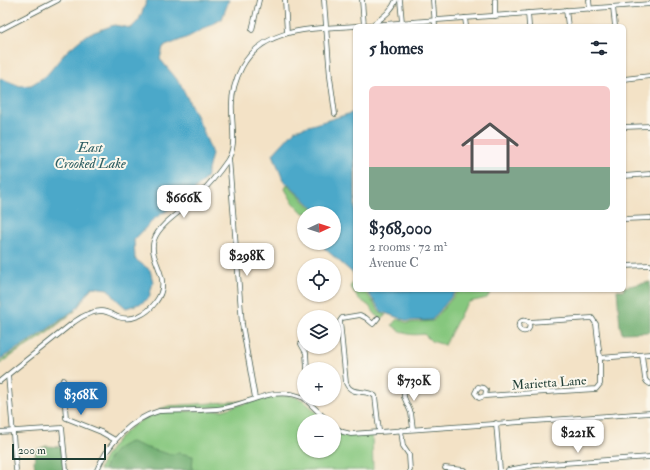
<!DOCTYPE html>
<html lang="en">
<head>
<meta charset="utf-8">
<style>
	body { margin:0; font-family:"IM FELL Double Pica",serif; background:#f2f2f3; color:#1f2937; height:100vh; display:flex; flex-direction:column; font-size:15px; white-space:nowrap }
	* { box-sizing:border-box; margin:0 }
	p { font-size:13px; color:#747a83 }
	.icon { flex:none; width:22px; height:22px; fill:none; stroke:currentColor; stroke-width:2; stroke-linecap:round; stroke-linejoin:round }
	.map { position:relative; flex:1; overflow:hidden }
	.panel { position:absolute; left:353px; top:24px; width:273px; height:268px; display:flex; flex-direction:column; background:#fff; border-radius:6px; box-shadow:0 1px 3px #0004 }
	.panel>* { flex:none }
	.needle { width:26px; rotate:86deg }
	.buttons { position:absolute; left:297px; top:206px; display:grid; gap:8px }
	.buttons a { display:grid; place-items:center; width:44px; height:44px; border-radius:50%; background:#fff; box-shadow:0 1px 3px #0004; font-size:20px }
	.scale { position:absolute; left:12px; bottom:10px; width:94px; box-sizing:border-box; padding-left:4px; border:2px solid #1f3d34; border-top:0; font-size:11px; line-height:14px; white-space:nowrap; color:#1f3d34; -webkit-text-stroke:3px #fbf7ec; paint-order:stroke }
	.price { position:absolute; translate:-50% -34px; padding:0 9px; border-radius:8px; background:#fff; color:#222; font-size:13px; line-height:26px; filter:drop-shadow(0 1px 2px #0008) }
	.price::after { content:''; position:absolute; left:50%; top:24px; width:12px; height:9px; margin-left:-6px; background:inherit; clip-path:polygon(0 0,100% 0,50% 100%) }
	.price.selected { background:#1f6fb2; color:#fff }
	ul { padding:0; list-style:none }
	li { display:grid; align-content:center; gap:8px; height:212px; padding:0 16px }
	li+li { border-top:1px solid #e0e1e3 }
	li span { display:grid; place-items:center; height:124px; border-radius:6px; color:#555 }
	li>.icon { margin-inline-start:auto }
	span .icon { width:72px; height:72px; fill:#fffc; stroke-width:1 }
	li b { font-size:17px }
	h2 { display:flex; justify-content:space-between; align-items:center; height:48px; padding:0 16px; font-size:17px }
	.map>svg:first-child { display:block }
</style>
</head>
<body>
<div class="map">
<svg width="650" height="470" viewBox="0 0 650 470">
	<rect width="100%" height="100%" fill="#fbf7ec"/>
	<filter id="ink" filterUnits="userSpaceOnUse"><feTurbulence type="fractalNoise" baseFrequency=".025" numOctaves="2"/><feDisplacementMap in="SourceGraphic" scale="8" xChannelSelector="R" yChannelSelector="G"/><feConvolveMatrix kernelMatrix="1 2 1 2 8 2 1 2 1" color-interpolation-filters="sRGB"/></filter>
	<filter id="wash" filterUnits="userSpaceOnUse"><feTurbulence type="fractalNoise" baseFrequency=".012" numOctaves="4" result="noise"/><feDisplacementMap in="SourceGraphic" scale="16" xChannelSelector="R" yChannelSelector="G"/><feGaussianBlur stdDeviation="0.9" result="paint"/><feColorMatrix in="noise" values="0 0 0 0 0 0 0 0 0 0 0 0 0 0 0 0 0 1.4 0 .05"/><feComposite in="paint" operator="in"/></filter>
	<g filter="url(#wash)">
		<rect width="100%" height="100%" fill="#f3e2c6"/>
		<!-- green -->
		<g fill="#86c77e" stroke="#528259">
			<path d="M287 185 317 213H303L292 201 285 189Z"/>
			<path d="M355 281V290H364L381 313 386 315 380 320 369 306 358 298 350 286Z"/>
			<path d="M459 290H492L487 298 469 302 463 309 445 345 431 341 424 334C409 336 403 334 392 325L397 319 408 323 433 321Z"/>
			<path d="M76 310 42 337 17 352 0 364V361L43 334Z"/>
			<path d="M290 395 303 400 326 421H304V451H334V429L343 434H372L373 470H99C109 444 132 421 159 412L223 410 269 396Z"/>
			<path d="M243 401 222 407 159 409 169 406Z"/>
		</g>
		<!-- forest -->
		<g fill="#6cac6d" stroke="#467450">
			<path d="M650 282V332L622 333 620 325 617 290H624V287Z"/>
			<path d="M131 442 144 447 168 454 179 453 193 456 192 470H104C109 455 115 447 131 442Z"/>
			<path d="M46 446 62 447 64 470H35L34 461 36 450Z"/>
		</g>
		<!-- water -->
		<g fill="#4ba8c9" stroke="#35727e">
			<path d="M147 0H229L222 19 188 37 163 47 160 59 180 83 203 130 212 154 206 178 188 197 154 219 134 240 135 259 150 270 153 282 149 298 142 303 126 308 116 299 108 289 92 287 77 308 42 333 0 359V78L20 86 31 85 46 76 66 52 86 35 114 25 131 28 139 20Z"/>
			<path d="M355 112V275L324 248 323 243H334V213H319L283 180 273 154 295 130Z"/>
			<path d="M366 290H457L432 320 408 321 382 312Z"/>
		</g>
	</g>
	<g filter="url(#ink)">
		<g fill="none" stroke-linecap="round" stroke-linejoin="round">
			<!-- minor casing -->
			<g stroke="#3f564a" stroke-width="5.5">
				<g id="minor">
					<path d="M285 0 287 33"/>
					<path d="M324 0 330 77 335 114"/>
					<path d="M362 0 364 26"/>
					<path d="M400 0 402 22"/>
					<path d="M433 0 435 26"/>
					<path d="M495 0V16"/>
					<path d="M589 0 590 9"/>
					<path d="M613 7 615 26"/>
					<path d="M566 10 568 26"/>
					<path d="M528 13 529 26"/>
					<path d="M465 18 466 26"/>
					<path d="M373 24C383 18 392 11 396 0"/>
					<path d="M357 26 650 4"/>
					<path d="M0 30 58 0"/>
					<path d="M252 30 259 0"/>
					<path d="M624 79 650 76"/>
					<path d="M624 127 650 126"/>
					<path d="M229 158 242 324 255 398"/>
					<path d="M624 176 650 174"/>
					<path d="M624 219 650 218"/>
					<path d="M624 266 650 265"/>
					<path d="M378 318 373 324 366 318 360 315 342 318 340 321 346 383C352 397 365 388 375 396L379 431"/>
					<circle cx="524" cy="326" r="5.5"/>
					<path d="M301 344 306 353 307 369"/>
					<path d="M642 355 645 379 647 382 650 384"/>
					<path d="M600 358 650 354"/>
					<path d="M8 375 16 470"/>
					<path d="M403 376 404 397 411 413 413 429"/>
					<path d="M63 380 66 418 101 432 115 440"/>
					<path d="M0 381 74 322C81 317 91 311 101 311 107 311 113 315 118 317 132 322 147 314 155 303 175 278 147 261 154 240 159 224 183 210 196 198 207 187 218 174 227 161 237 147 232 127 232 111 231 96 235 80 242 67 264 26 314 29 355 26"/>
					<path d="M485 396 486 390 484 388 478 387 475 393 479 398 485 396 596 389 600 384V358L596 324 592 318 529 322"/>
					<path d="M305 399 328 421"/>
					<path d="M496 423 500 470"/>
					<path d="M334 427 343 432 351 434 650 413"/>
					<path d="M401 430 403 446 409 455 410 470"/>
					<path d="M0 432 62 428 66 470"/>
					<path d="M445 468 464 470"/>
					<path d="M97 470C108 443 131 419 159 411 178 410 205 411 224 408 251 403 276 385 304 398"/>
					<path d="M508 470 535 465 650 457"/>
				</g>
			</g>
			<!-- minor -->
			<use href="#minor" stroke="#fff" stroke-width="4"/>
		</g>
	</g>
	<g text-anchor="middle" stroke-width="4" stroke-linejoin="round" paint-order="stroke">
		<!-- street labels -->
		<g font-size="13" fill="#1f3d34" stroke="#fbf7ec">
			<text transform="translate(549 382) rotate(-4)" y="5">Marietta Lane</text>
		</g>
		<!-- water labels -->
		<g font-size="14" font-style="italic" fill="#2c5d61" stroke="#fbf7ec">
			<text x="90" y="152">East<tspan x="90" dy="16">Crooked Lake</tspan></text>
		</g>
	</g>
</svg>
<div class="buttons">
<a><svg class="needle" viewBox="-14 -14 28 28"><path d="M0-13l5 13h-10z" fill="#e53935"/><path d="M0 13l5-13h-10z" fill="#747a83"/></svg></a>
<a><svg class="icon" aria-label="locate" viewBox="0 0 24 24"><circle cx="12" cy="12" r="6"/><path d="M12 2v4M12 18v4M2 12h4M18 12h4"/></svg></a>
<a><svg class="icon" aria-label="layers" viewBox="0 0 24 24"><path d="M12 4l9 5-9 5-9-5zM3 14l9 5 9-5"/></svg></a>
<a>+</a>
<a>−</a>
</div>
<div class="scale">200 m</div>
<b class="price" style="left:184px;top:219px">$666K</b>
<b class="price" style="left:247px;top:277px">$298K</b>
<b class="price" style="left:414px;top:402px">$730K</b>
<b class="price selected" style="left:81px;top:416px">$368K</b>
<b class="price" style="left:578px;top:454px">$221K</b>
<section class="panel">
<h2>5 homes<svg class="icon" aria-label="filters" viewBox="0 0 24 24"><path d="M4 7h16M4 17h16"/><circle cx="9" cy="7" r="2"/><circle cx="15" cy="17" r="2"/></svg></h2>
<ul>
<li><span style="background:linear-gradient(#f6c9c9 65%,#7fa58c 0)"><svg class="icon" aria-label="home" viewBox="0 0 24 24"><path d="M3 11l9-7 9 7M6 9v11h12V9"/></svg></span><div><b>$368,000</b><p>2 rooms · 72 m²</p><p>Avenue C</p></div></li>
</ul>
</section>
</div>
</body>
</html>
